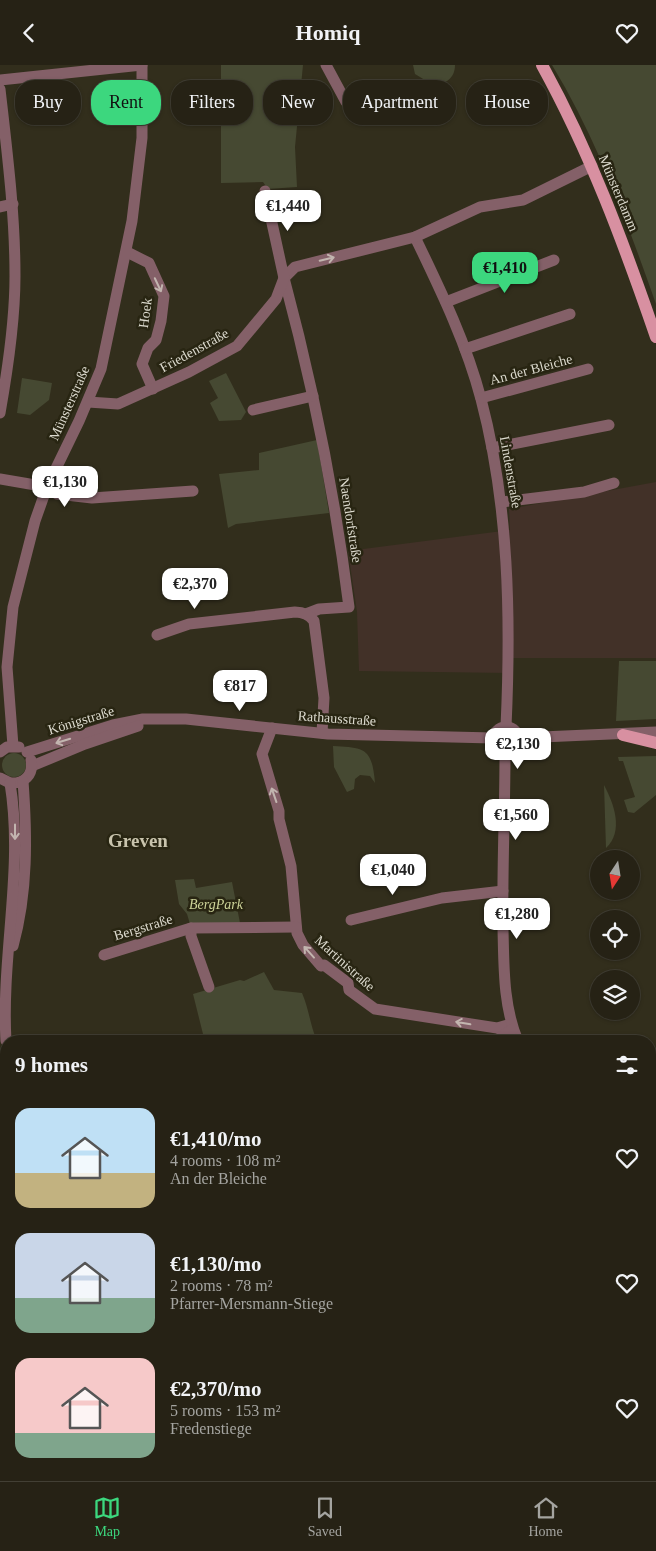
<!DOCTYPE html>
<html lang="en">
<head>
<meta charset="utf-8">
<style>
	body { margin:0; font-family:Georgia,serif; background:#322f22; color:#f1f3f6; height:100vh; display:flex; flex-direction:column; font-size:19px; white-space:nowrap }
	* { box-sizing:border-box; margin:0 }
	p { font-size:16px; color:#a4a4a0 }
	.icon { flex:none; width:28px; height:28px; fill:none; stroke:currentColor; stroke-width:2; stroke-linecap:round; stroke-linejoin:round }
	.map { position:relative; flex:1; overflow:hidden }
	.details { position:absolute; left:0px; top:970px; width:656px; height:446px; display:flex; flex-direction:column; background:#262215; border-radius:20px 20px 0 0; box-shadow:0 1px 4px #0004,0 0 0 1px #423f34 }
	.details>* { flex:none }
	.hud { position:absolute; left:15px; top:15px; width:626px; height:45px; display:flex; gap:10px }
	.needle { width:32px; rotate:192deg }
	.fabs { position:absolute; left:590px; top:785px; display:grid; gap:10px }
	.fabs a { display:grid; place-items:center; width:50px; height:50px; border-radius:50%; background:#262215; box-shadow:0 1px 4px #0004,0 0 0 1px #423f34; font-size:25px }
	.price { position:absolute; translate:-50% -42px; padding:0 11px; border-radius:10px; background:#fff; color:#222; font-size:16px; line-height:32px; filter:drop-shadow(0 1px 2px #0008) }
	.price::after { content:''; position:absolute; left:50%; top:30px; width:15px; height:11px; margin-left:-8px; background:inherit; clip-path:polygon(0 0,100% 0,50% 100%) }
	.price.selected { background:#3cd77e; color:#111 }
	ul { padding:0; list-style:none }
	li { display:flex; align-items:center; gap:15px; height:125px; padding:0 15px }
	li span { display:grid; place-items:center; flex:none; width:140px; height:100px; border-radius:15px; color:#555 }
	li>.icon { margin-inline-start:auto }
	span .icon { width:60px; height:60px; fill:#fffc; stroke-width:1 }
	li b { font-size:21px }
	h2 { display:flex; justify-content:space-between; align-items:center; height:60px; padding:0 15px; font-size:21px }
	.tag { padding:0 18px; border-radius:20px; background:#262215; box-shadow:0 1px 4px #0004,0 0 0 1px #423f34; font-size:18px; line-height:45px }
	.tag.selected { background:#3cd77e; color:#111 }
	header { display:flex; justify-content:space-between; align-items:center; height:65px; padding:0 15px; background:#262215; font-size:22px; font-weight:700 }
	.tab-bar { display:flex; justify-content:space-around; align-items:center; height:70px; border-top:1px solid #423f34; background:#262215; font-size:14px; color:#a4a4a0 }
	.tab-bar a { display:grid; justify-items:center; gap:2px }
	.tab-bar .selected { color:#3cd77e }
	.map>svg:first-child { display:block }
</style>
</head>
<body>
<header><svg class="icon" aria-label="back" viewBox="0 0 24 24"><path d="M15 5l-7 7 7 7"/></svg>Homiq<svg class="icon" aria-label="heart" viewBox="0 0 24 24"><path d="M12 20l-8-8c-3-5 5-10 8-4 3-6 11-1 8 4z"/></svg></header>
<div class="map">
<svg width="656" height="1416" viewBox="0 0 656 1416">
	<rect width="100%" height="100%" fill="#322e1c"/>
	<!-- education -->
	<path fill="#423128" d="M656 417V593H511L510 608 359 606 357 547 348 486 510 465 509 444Z"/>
	<!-- green -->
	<g fill="#464932">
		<path d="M221 0H303L295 82 297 122 268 124 263 117 221 118Z"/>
		<path d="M413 0H455C455 13 446 19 433 20L415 9Z"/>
		<path d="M552 0H656V239C627 157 597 74 552 0Z"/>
		<path d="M226 308 246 347 241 355 219 356 210 338 218 333 209 316Z"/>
		<path d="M22 313 52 318 49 335 30 350 17 348Z"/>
		<path d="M317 375 329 448 236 459 228 463 219 409 259 405V388Z"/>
		<path d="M619 596H656V654L616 656Z"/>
		<path d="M333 681C364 683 372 682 375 718L370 711 360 710 355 714 354 724 347 727 334 702Z"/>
		<circle cx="14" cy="700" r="12"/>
		<path d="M656 691V730L634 748 628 747 624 735 635 732 623 696H619L618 692Z"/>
		<path d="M604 720C614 739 624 766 606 783Z"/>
		<path d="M194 814 196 823 232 817 240 858 190 859 187 849 179 839 175 815Z"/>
		<path d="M264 907 274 925 302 928C309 944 310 960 317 976H194L204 973 193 929 240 915 244 916Z"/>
		<path d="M277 1410H411L405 1412 406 1416H279Z"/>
	</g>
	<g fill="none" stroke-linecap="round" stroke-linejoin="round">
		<!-- minor -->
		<g stroke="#846068" stroke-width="11">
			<path d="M326 0 346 37"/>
			<path d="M0 15 142 0"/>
			<path d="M0 24C7 86 15 148 15 211 15 257 8 303 0 348"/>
			<path d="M0 142 13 139"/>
			<path d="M415 172C440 224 466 277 481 334 509 440 511 552 506 662"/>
			<path d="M127 187 149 198 164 231 161 256 156 275 148 283 142 299 153 324"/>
			<path d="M284 213C313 321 335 430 349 542L319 544 306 549"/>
			<path d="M284 213 295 202 415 172 480 142 523 135 592 101"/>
			<path d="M446 237 554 195"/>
			<path d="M465 284 570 249"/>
			<path d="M481 333 588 304"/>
			<path d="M88 337 118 339 189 307 237 281 276 234 284 213 265 126"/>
			<path d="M253 345 313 331"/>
			<path d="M492 383 609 360"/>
			<path d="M0 414 47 422 57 429 92 433 193 426"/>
			<path d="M502 437 584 427 614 418"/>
			<path d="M157 570 189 559 295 547C303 547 309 549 314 556L324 633 322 668"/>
			<circle cx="506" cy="675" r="13"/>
			<path d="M272 663 262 689 279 746V754L291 801 297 868 303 880 321 901 324 900 348 918 349 925 375 944 497 963 511 959"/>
			<path d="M519 673 656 667"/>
			<path d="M13 681 7 602 13 542 35 456 47 422 79 356 101 304 132 156 142 73V0"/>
			<path d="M0 687 7 682H19"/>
			<path d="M27 687 113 660 143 654H186L328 669 493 673"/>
			<path d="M505 688C505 747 502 805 503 864 504 901 503 941 518 976"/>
			<path d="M32 701 85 679 138 661"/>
			<path d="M0 713 10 718C24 719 34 710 31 695"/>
			<path d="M351 855 442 833 503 826"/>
			<path d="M191 863V871L209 922"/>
			<path d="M13 881C28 827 27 771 23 716"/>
			<path d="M104 890 191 863 296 862"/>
			<path d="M6 976C1 890 24 804 10 718"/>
			<path d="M495 976 513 964"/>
			<path d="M650 1111H656"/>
			<path d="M0 1236 6 1234"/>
			<path d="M0 1347 6 1346"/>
			<path d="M137 1410V1416"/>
			<path d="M243 1410 244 1416"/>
			<path d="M64 1416 65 1410"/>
			<path d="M479 1416 485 1410"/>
		</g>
		<!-- major -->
		<g stroke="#d890a1" stroke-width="12">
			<path d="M542 0C590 87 624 179 656 272"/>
			<path d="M623 670 656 678"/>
		</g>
	</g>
	<!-- one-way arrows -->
	<defs><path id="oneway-shaft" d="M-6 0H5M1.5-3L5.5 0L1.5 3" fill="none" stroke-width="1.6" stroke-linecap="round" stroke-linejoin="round" transform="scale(1.25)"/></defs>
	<g stroke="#c2b5af">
		<use href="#oneway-shaft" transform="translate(327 194) rotate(-14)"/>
		<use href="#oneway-shaft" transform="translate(158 220) rotate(65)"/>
		<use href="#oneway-shaft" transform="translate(63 676) rotate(163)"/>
		<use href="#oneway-shaft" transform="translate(274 730) rotate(-109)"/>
		<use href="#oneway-shaft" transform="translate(15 767) rotate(90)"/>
		<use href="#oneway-shaft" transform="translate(309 887) rotate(-132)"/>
		<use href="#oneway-shaft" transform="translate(463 958) rotate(-170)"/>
	</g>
	<g text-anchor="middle" stroke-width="5" stroke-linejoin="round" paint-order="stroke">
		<!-- street labels -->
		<g font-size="14" fill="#dcdace" stroke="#282512">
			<text transform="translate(619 128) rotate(67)" y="5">Münsterdamm</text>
			<text transform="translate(145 248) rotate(-82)" y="5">Hoek</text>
			<text transform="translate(194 285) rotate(-29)" y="5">Friedenstraße</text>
			<text transform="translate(531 304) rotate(-15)" y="5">An der Bleiche</text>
			<text transform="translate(69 338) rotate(-66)" y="5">Münsterstraße</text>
			<text transform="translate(511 407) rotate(80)" y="5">Lindenstraße</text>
			<text transform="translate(351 455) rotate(81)" y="5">Naendorfstraße</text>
			<text transform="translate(337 653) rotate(4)" y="5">Rathausstraße</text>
			<text transform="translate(81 655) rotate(-17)" y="5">Königstraße</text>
			<text transform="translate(143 862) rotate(-17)" y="5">Bergstraße</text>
			<text transform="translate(345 898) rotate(42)" y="5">Martinistraße</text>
		</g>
		<!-- park labels -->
		<g font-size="14" font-style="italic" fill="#cdd399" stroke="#282512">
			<text x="216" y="844">BergPark</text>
		</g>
		<!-- district labels -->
		<g font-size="19" font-weight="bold" fill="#c9c4ad" stroke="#282512">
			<text x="138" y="782">Greven</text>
		</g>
	</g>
</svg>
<div class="fabs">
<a><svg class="needle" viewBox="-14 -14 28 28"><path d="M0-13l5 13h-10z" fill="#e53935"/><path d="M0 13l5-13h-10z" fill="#a4a4a0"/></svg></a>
<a><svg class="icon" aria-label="locate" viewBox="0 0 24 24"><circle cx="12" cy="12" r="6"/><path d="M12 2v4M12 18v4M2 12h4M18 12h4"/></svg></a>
<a><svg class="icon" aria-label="layers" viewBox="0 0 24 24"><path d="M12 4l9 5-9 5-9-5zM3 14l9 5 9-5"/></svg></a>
</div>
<b class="price" style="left:288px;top:167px">€1,440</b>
<b class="price selected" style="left:505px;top:229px">€1,410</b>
<b class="price" style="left:65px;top:443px">€1,130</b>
<b class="price" style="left:195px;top:545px">€2,370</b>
<b class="price" style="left:240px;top:647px">€817</b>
<b class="price" style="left:518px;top:705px">€2,130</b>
<b class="price" style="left:516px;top:776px">€1,560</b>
<b class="price" style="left:393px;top:831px">€1,040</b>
<b class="price" style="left:517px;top:875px">€1,280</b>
<div class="hud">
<a class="tag">Buy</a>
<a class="tag selected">Rent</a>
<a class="tag">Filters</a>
<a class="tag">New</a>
<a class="tag">Apartment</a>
<a class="tag">House</a>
</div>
<section class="details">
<h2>9 homes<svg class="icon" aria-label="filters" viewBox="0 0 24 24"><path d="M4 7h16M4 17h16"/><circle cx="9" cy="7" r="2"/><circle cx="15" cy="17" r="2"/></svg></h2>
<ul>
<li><span style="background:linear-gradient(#bfe0f5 65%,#c2b280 0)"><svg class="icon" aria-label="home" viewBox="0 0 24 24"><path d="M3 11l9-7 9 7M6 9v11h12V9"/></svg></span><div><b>€1,410/mo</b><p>4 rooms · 108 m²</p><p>An der Bleiche</p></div><svg class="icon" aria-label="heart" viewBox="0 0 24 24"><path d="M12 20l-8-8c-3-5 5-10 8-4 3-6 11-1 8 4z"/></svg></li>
<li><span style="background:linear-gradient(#c9d6e8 65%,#7fa58c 0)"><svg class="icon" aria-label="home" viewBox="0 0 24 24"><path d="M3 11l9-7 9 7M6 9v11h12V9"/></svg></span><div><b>€1,130/mo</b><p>2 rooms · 78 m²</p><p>Pfarrer-Mersmann-Stiege</p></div><svg class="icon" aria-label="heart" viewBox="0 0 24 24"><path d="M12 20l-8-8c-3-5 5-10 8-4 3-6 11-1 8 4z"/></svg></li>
<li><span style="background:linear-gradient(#f6c9c9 75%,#7fa58c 0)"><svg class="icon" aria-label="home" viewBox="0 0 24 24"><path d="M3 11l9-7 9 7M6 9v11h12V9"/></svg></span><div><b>€2,370/mo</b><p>5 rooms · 153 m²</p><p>Fredenstiege</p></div><svg class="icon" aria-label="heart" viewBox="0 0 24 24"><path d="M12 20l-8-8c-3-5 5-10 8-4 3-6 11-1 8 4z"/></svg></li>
</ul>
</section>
</div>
<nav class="tab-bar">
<a class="selected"><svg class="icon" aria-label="map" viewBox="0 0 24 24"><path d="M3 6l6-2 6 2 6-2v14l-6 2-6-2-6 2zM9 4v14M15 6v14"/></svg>Map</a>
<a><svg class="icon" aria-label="saved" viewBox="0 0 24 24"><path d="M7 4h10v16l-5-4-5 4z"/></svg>Saved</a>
<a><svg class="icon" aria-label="home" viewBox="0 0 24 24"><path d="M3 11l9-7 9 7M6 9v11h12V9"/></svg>Home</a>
</nav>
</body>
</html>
